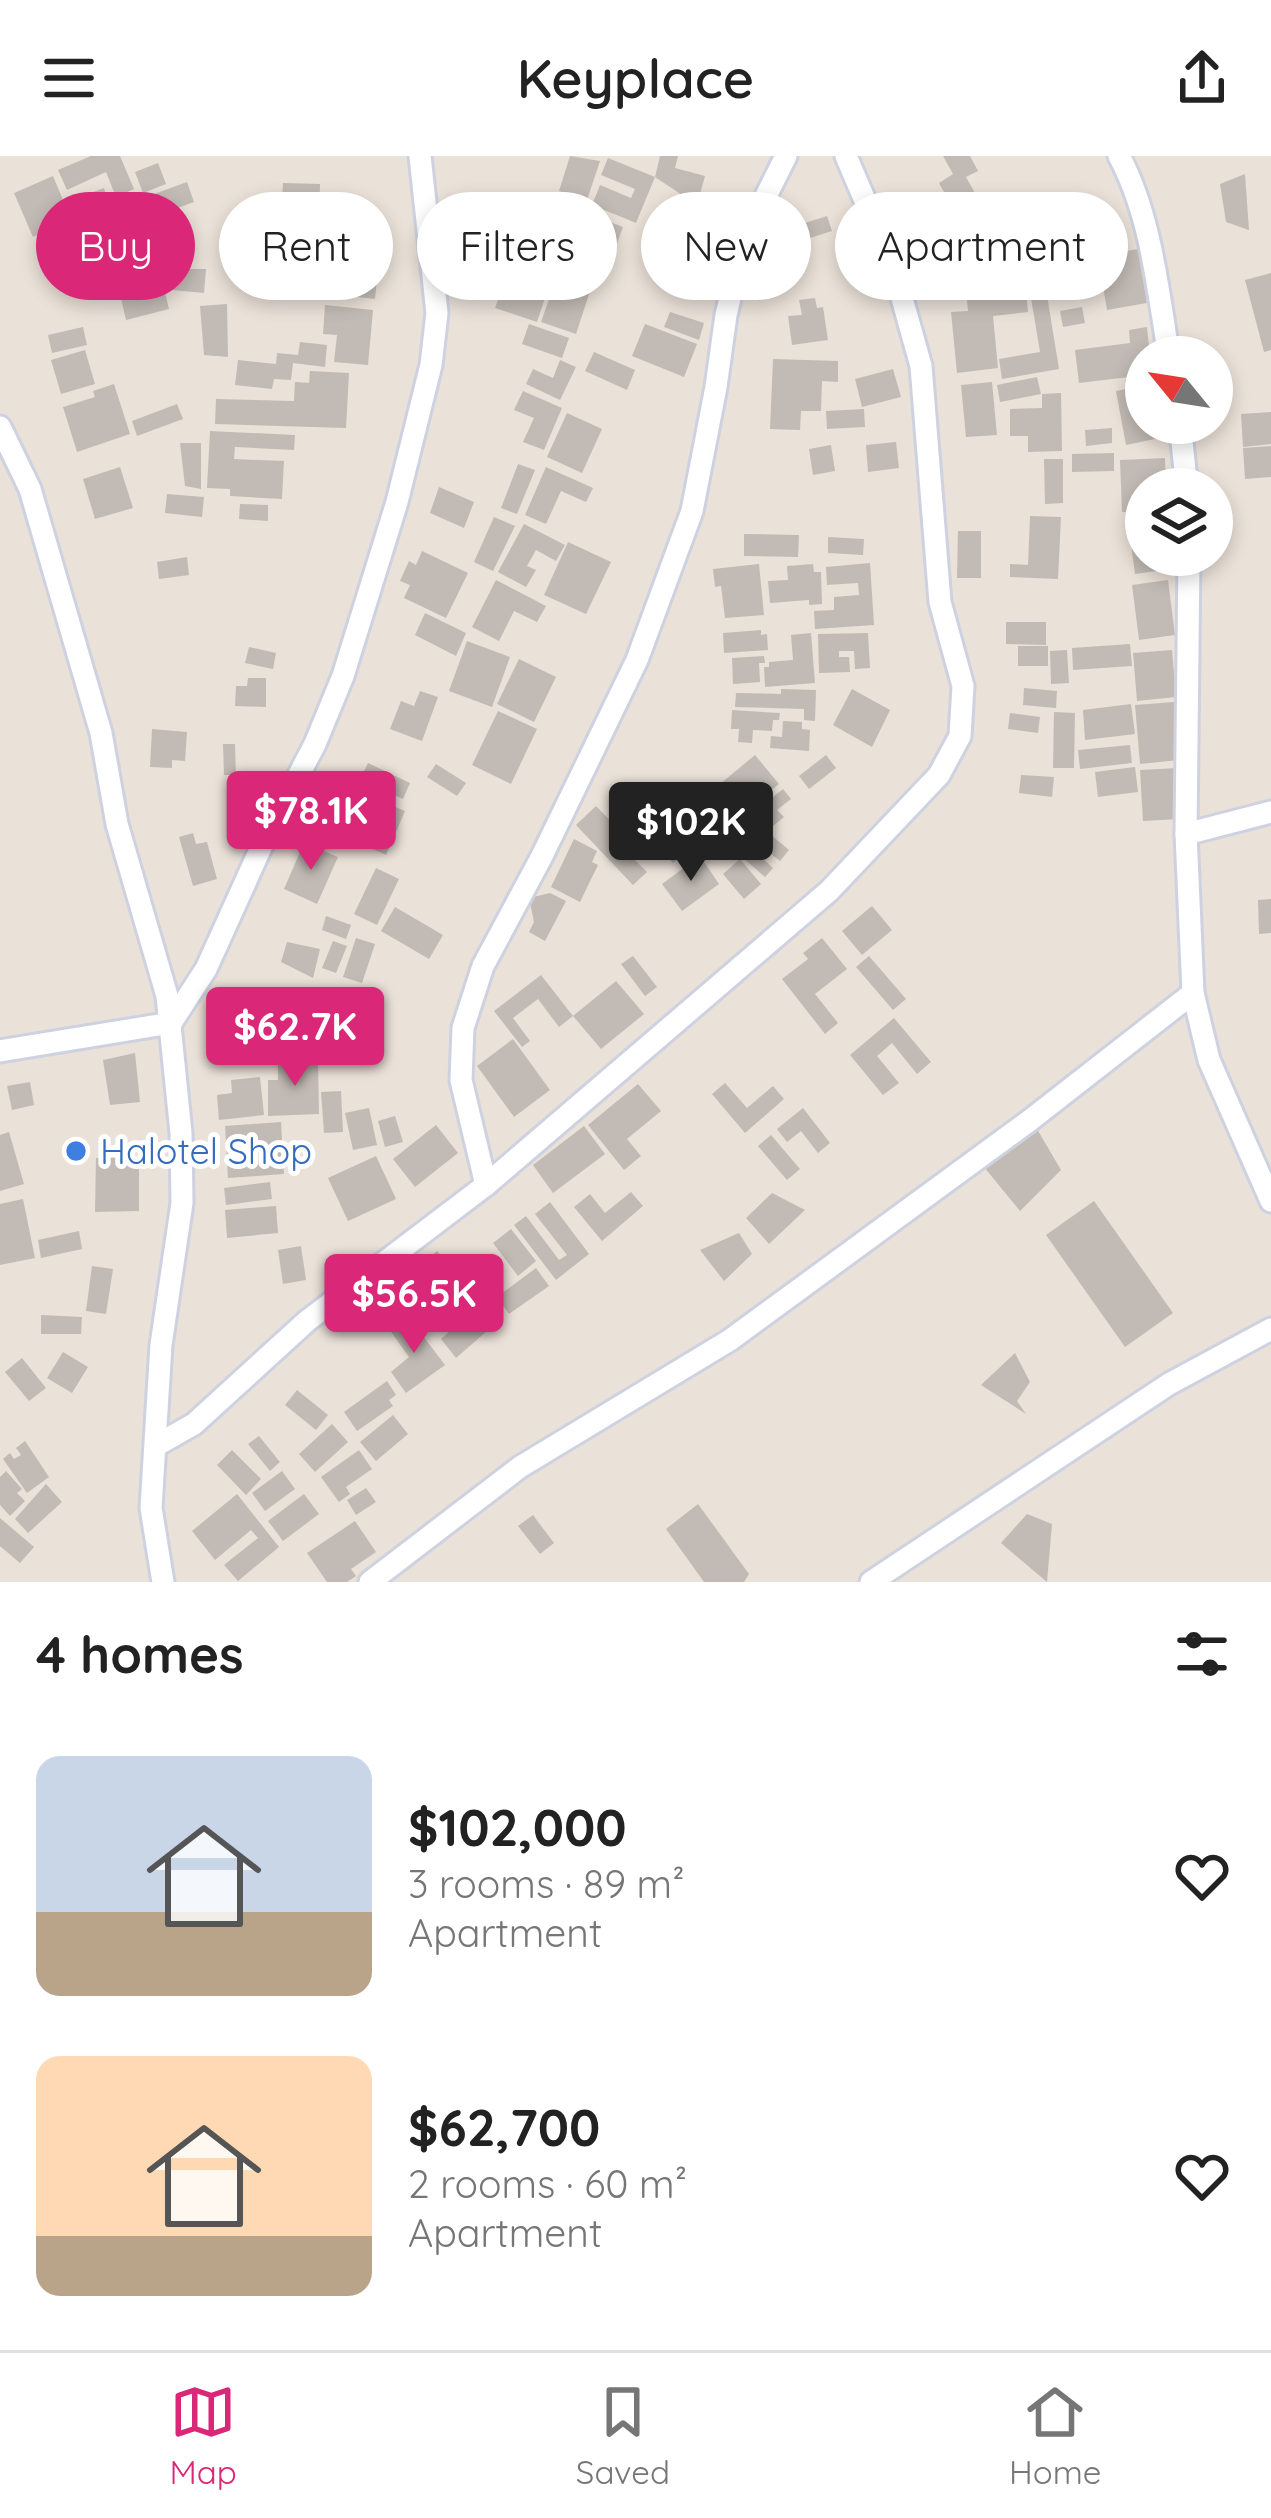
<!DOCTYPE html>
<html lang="en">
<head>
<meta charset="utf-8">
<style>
	body { margin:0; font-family:Quicksand,sans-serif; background:#f6f6f6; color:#222; height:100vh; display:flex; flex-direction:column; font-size:45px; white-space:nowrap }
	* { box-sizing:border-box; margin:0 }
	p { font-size:39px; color:#767676 }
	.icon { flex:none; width:66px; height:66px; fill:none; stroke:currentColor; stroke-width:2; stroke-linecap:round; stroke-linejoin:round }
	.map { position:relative; height:1426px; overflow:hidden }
	.panel { display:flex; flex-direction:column; background:#fff; flex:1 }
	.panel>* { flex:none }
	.top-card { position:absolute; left:36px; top:36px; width:1200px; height:108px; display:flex; gap:24px }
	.needle { width:78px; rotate:300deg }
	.controls { position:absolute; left:1125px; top:180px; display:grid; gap:24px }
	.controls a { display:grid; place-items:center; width:108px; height:108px; border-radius:50%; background:#fff; box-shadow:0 6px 18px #0003; font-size:60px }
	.price { position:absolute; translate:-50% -102px; padding:0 27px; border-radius:12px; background:#db2777; color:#fff; font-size:39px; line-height:78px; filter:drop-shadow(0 3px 6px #0008) }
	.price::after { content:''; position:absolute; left:50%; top:72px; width:36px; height:27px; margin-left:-18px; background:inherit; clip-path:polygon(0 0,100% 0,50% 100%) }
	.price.selected { background:#222; color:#fff }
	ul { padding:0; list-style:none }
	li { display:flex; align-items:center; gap:36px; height:300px; padding:0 36px }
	li span { display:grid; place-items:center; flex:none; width:336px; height:240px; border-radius:24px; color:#555 }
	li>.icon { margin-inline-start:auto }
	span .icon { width:144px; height:144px; fill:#fffc; stroke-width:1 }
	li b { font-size:51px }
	h2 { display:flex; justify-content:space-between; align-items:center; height:144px; padding:0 36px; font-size:51px }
	.tag { padding:0 42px; border-radius:54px; background:#fff; box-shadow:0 6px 18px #0003; font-size:42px; line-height:108px }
	.tag.selected { background:#db2777; color:#fff }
	header { display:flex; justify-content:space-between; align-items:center; height:156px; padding:0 36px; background:#fff; font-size:54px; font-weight:600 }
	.tabs { display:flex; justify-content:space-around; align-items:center; height:168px; border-top:3px solid #e0e0e0; background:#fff; font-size:33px; color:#767676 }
	.tabs a { display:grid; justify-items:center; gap:6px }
	.tabs .selected { color:#db2777 }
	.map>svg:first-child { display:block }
</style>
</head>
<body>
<header><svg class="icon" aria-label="menu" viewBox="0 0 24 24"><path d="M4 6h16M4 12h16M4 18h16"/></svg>Keyplace<svg class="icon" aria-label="share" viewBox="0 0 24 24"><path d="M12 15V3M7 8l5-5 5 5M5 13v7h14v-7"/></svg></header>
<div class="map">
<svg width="1271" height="1426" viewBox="0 0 1271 1426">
	<rect width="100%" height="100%" fill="#eae1d8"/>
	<!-- building -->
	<g fill="#c2bbb5">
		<path d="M91 0H120L134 33 116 41 106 16 67 34 58 14Z"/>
		<path d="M570 0 600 5 587 44 559 35Z"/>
		<path d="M660 0H678L675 12 705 20 697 49 655 21Z"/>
		<path d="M943 0H970L978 15 966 21 976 39 953 52 939 27 953 18Z"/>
		<path d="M608 2 655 21 636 67 592 49 600 29 631 42 635 33 601 19Z"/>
		<path d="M158 7 166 28 143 37 135 16Z"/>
		<path d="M1245 18 1249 74 1226 66 1220 28Z"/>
		<path d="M53 20 71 63 33 81 14 37Z"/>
		<path d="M187 26 194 46 153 61 146 41Z"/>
		<path d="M283 27 320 28 319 72H304V63H283L282 92H259V58H270V45H282Z"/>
		<path d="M104 32 109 48 83 58 77 42Z"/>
		<path d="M1054 47 1059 61 1044 67 1051 88 1062 85 1069 105 1042 114 1023 58Z"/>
		<path d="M594 60 623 71 605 121 576 111Z"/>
		<path d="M827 60 832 75 782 91 777 76Z"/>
		<path d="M181 63 186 79 163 87 158 71Z"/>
		<path d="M146 69 153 94 135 99 128 75Z"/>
		<path d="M298 84 315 86 313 107 319 108 315 143 274 139 277 117 294 119Z"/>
		<path d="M368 93 380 95 375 143 332 138 334 122 347 123 349 103 367 105Z"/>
		<path d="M1138 93 1147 147 1107 154 1098 100Z"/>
		<path d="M125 94 141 118 124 119 111 97Z"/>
		<path d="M513 101 554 115 537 166 495 152Z"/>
		<path d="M174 113H206L204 137 172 134Z"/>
		<path d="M559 115 593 126 576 178 541 166Z"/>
		<path d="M1271 117V194L1264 196 1245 124Z"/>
		<path d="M163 128 169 153 126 164 120 138Z"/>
		<path d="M991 130V138L1026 135 1028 156 993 160 998 212 957 217 951 156 968 155 966 133Z"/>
		<path d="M1047 139 1059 213 1002 223 999 203 1040 196 1031 142Z"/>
		<path d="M815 142 817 152 823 151 828 184 792 189 788 160 802 159 799 144Z"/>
		<path d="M227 148 228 201 204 199 200 150Z"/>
		<path d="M325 149 373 154 368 209 334 206 337 179 323 178Z"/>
		<path d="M1082 151 1085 167 1063 171 1060 155Z"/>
		<path d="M670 156 704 167 699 184 664 171Z"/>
		<path d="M529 168 569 182 562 202 522 188Z"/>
		<path d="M645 168 697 188 684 221 632 200Z"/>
		<path d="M83 171 87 189 52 197 48 179Z"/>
		<path d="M1147 171 1150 201H1146V219L1079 227 1075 194 1130 187 1129 174Z"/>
		<path d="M300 186 327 189 325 211 293 207 291 224 274 223 272 233 235 229 238 204 276 208 277 197 298 199Z"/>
		<path d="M85 194 95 228 61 238 51 204Z"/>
		<path d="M594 196 635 214 627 234 585 215Z"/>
		<path d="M773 203 838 205V226L822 225 821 255H801L800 274 770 273Z"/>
		<path d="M560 204 576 211 560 244 526 228 533 213 553 222Z"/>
		<path d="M893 213 901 241 862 251 855 223Z"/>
		<path d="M310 215 349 217 346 272 215 268 216 243 294 245 295 226 309 227Z"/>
		<path d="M1037 221 1041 238 1000 246 997 229Z"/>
		<path d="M992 226 997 279 966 281 961 229Z"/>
		<path d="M114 228 130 278 77 296 63 251 95 241 93 235Z"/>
		<path d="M1146 229V267H1163L1165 281 1126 289 1116 235Z"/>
		<path d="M523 235 562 252 544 294 523 286 534 262 514 254Z"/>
		<path d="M1061 237 1062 295 1028 296V280H1010V253L1042 252V238Z"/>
		<path d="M177 248 183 263 137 280 132 265Z"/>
		<path d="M864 253 865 271 827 273 826 255Z"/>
		<path d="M1271 256V288L1243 291 1241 258Z"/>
		<path d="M567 257 602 273 582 317 547 301Z"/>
		<path d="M1112 272V287L1086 290 1085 274Z"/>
		<path d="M210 275 295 279 294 294 235 291 234 303 284 305 282 343 230 340V333L207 332Z"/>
		<path d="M896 286 899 312 868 316 866 289Z"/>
		<path d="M180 287H201V333L185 330Z"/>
		<path d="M831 289 835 315 813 319 809 293Z"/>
		<path d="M1271 290V321L1245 323 1243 292Z"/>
		<path d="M1114 297V315L1072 316V298Z"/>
		<path d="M1165 302 1166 333H1146V355L1122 356 1120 304Z"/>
		<path d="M1044 303H1063V347L1045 348Z"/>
		<path d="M518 308 535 314 517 358 501 352Z"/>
		<path d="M120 311 133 352 95 363 83 323Z"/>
		<path d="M546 311 593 332 586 346 561 335 546 368 525 359Z"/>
		<path d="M439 331 474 346 464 372 430 357Z"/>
		<path d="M167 338 204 341 202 361 165 357Z"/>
		<path d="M240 348 268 349V365L239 363Z"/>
		<path d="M1030 360 1061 361 1058 423 1010 421V408L1028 409Z"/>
		<path d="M494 361 515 370 493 415 474 406Z"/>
		<path d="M1146 363V399H1169L1171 413 1135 418 1128 365Z"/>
		<path d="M524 368 565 389 556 405 536 394 527 410 536 414 526 431 498 416Z"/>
		<path d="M958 375H981V422H957Z"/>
		<path d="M744 378 799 379 798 401 744 400Z"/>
		<path d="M828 381 864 383 863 399 828 397Z"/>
		<path d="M568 386 611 406 586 458 544 439Z"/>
		<path d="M422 395 468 417 446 462 404 442 410 429 400 425 409 405 416 409Z"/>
		<path d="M187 401 189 419 159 423 157 406Z"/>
		<path d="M870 407 874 469 815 473 814 455 834 454V441L859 439 858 427 827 429 826 411Z"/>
		<path d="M759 408 764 459 725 462 721 430 715 431 713 413Z"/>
		<path d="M813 408 814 416H821L822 448 809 449V444L770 447 768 425 788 424 787 410Z"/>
		<path d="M496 424 546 450 537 466 514 455 499 485 472 471Z"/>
		<path d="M1168 424 1175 479 1139 484 1132 429Z"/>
		<path d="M425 457 466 477 456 500 415 479Z"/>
		<path d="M1006 466H1046V489L1006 488Z"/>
		<path d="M761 474V479L767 478 768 494 724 497 723 477Z"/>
		<path d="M811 477 815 527 765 531 764 511H769V506L793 504 791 479Z"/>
		<path d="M868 477 870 512 855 513 854 495H839V501H849L850 516 819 517 818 478Z"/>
		<path d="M467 485 510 501 492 551 449 535Z"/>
		<path d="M1130 488 1132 510 1073 514 1072 492Z"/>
		<rect x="1018" y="490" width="30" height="20"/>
		<path d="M249 491 276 497 273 513 245 507Z"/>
		<path d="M1067 494 1069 527 1051 528 1050 495Z"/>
		<path d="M1172 494 1176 541 1137 545 1133 497Z"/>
		<path d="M764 500 765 507H759L760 526 733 528 732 502Z"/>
		<path d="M519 503 556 521 534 566 497 548Z"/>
		<path d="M248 522H266V551L235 550 236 530H247Z"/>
		<path d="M1024 532 1057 535 1056 552 1023 549Z"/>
		<path d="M781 533 816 534 815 565 804 564V553L735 551 736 537 781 538Z"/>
		<path d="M852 533 890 554 872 591 833 569Z"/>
		<path d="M420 535 438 541 422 585 390 573 401 545 414 550Z"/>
		<path d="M1174 546 1179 604 1140 608 1135 549Z"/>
		<path d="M1131 548 1135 578 1085 584 1083 554Z"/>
		<path d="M732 554 780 557 779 564H773L772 575 753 574 752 587 738 586 739 573H731Z"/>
		<path d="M498 555 537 573 511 628 472 609Z"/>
		<path d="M1054 556 1075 557 1074 612H1053Z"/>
		<path d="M1010 557 1040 561 1038 577 1008 573Z"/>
		<path d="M783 565 802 566V573L810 574 809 595 770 592 771 580 782 581Z"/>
		<path d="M152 573 187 576 185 605 172 604V612L150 611Z"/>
		<path d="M223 588H235L236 619H224Z"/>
		<path d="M1130 589 1132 607 1080 613 1078 594Z"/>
		<path d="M755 599 779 628 743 657 720 628Z"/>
		<path d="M826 599 836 612 809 633 799 620Z"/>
		<path d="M368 607 410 627 403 643 360 623Z"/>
		<path d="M436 608 466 627 457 640 427 621Z"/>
		<path d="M1135 611 1138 636 1098 641 1095 616Z"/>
		<path d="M1178 612 1180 663 1143 665 1140 614Z"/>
		<path d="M240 616 264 624 261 644 235 630Z"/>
		<path d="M1021 619 1054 621 1052 641 1019 637Z"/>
		<path d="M325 622 358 636 338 679 306 664Z"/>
		<path d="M783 633 791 643 777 654 784 661 768 674 753 657Z"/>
		<path d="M716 634 733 655 673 707 656 687Z"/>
		<path d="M370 640 405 655 386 699 351 683Z"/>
		<path d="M596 650 637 692 630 699 647 716 633 729 576 669Z"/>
		<path d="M765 674 789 694 780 705 756 686Z"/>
		<path d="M193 677 196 688 207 686 217 723 193 730 179 681Z"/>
		<path d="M574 683 597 695 592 706 598 709 580 746 551 731Z"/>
		<path d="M304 687 338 701 317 748 284 733Z"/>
		<path d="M753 687 761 694 758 698 773 712 765 721 742 701Z"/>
		<path d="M700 700 719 728 682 755 662 728Z"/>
		<path d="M740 703 761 728 744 743 723 718Z"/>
		<path d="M376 712 399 723 377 769 354 758Z"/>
		<path d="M550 737 566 745 545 785 529 776 534 766 529 742Z"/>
		<path d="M1271 743V777L1259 778 1258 744Z"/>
		<path d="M872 750 892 774 862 799 842 775Z"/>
		<path d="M395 751 443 779 429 803 381 775Z"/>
		<path d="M326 760 351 769 346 783 322 774Z"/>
		<path d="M356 782 375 788 362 827 343 821Z"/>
		<path d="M822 782 847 813 815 838 838 867 825 878 782 823 808 803 803 797Z"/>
		<path d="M333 785 347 790 336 817 322 812Z"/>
		<path d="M287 786 320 793 313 822 281 806Z"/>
		<path d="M633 800 657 831 645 840 621 808Z"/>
		<path d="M869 800 906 843 893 854 856 811Z"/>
		<path d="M541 819 573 860 559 871 538 843 513 862 530 885 522 891 494 855Z"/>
		<path d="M616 825 644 858 601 893 573 860Z"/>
		<path d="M225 842 272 847 266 897 220 892Z"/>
		<path d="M894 862 931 906 917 918 892 887 877 900 899 927 883 939 850 899Z"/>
		<path d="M513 883 550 934 514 961 477 910Z"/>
		<path d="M135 897 140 946 110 949 103 904Z"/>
		<path d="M278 903H318L319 958 268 960V924H278Z"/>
		<path d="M260 921 264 959 219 964 217 939 232 937 231 924Z"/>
		<path d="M30 926 34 949 12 954 7 930Z"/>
		<path d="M725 927 747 952 773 930 784 943 745 977 712 938Z"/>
		<path d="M638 928 661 955 627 983 641 1000 624 1014 588 969Z"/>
		<path d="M341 935 343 976 324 977 321 936Z"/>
		<path d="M369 952 377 989 353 994 345 957Z"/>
		<path d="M803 952 830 987 818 997 801 975 787 986 777 973Z"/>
		<path d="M395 960 403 986 385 991 378 965Z"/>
		<path d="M281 966 284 1018 228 1022 225 970Z"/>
		<path d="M436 969 458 997 415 1031 393 1003Z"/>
		<path d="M584 970 605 998 553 1037 533 1009Z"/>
		<path d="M1037 973 1061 1014 1020 1055 984 1011Z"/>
		<path d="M9 976 24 1028 0 1035V979Z"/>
		<path d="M771 979 800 1013 787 1024 758 990Z"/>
		<path d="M376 1000 396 1043 348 1065 328 1022Z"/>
		<path d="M96 1002H139V1055L95 1056Z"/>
		<path d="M270 1026 272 1043 226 1049 224 1032Z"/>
		<path d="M631 1036 643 1050 602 1085 574 1051 590 1038 605 1057Z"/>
		<path d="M772 1037 805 1054 769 1088 746 1062Z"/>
		<path d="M23 1043 35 1102 0 1109V1048Z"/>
		<path d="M1094 1045 1173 1157 1125 1191 1046 1079Z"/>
		<path d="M550 1046 589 1098 556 1124 514 1069 526 1060 559 1104 567 1099 535 1058Z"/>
		<path d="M276 1050 278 1077 227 1082 225 1054Z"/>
		<path d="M511 1073 536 1105 518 1120 493 1087Z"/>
		<path d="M79 1075 82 1093 41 1102 38 1084Z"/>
		<path d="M739 1077 752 1098 724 1125 700 1094Z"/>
		<path d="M301 1090 306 1124 283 1128 278 1094Z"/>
		<path d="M437 1095 444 1103 449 1099 468 1126 454 1136 428 1102Z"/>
		<path d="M425 1106 452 1141 423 1164 396 1129Z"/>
		<path d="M92 1110 113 1113 106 1158 86 1155Z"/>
		<path d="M536 1112 549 1130 509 1158 497 1141Z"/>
		<path d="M485 1151 491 1159 497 1153 503 1161 456 1202 441 1183 450 1175 441 1165 452 1155 464 1169Z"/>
		<path d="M41 1159 82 1161 81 1178H41Z"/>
		<path d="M407 1159 445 1209 406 1237 391 1216 409 1201 389 1173Z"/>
		<path d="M63 1196 88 1211 72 1237 47 1222Z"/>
		<path d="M1015 1197 1030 1226 1017 1245 1026 1258 981 1229Z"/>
		<path d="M22 1202 46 1232 29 1245 5 1216Z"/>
		<path d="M387 1225 396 1239 389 1244 393 1250 357 1275 344 1256Z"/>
		<path d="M297 1234 328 1259 316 1274 285 1249Z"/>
		<path d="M393 1259 408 1278 376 1305 360 1286Z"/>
		<path d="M332 1268 348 1286 315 1316 299 1298Z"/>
		<path d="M259 1280 280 1306 270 1315 248 1288Z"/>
		<path d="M25 1285 49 1321 27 1337 3 1303 10 1297 14 1303 21 1299 16 1292Z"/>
		<path d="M232 1294 261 1323 246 1339 217 1309Z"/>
		<path d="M359 1294 372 1313 346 1331 350 1338 339 1346 321 1321Z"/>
		<path d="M6 1315 22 1333 17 1337 25 1345 10 1360 0 1349V1321Z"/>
		<path d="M282 1315 295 1333 265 1355 252 1337Z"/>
		<path d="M46 1328 62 1346 28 1377 15 1363Z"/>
		<path d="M366 1332 376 1346 356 1359 347 1344Z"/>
		<path d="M237 1338 279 1391 238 1425 224 1409 258 1382 251 1374 215 1404 192 1375Z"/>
		<path d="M304 1338 319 1358 283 1385 268 1365Z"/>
		<path d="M698 1348 749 1418 744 1426H704L666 1373Z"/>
		<path d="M1027 1358 1052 1368 1047 1426 1001 1387Z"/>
		<path d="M533 1359 554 1387 540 1398 518 1370Z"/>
		<path d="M0 1362 34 1391 20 1407 0 1390Z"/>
		<path d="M355 1365 376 1396 351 1413 356 1420 347 1426H327L307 1397Z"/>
	</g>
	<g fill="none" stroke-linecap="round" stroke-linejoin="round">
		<!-- street casing -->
		<g stroke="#ced2e0" stroke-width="27">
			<g id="street">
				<path d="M1119 0C1151 59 1158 135 1169 201"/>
				<path d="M1180 267 1187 333"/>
				<path d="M0 271 30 333 101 577 117 668 167 840 181 977 182 1047 161 1189 151 1352 163 1426"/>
				<path d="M1189 399 1186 678 1193 837 1209 904 1271 1045"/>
				<path d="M1186 678 1271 656"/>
				<path d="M0 895 171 867 206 813 263 687 315 588 343 520 397 346 431 209 437 157 420 0"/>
				<path d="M486 1029 461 924 463 872 483 810 542 700 637 504 692 355 716 231 726 159 744 84 786 0"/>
				<path d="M157 1289 194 1268 307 1165 486 1029 829 735 939 619 960 580 963 530 940 446 921 210 893 110 846 0"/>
				<path d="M370 1426 520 1311 730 1184 1029 965 1193 837"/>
				<path d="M871 1426 1169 1228 1271 1173"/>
			</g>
		</g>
		<!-- street -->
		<use href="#street" stroke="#fff" stroke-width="21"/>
	</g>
	<!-- markers -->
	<circle fill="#3f7fe0" stroke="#fff" stroke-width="4.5" cx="76" cy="995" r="12"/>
	<g text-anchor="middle" stroke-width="10" stroke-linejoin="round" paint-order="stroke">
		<!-- shop labels -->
		<g font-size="36" fill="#366cbe" stroke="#fff" text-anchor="start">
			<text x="100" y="1008">Halotel Shop</text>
		</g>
	</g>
</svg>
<div class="controls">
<a><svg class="needle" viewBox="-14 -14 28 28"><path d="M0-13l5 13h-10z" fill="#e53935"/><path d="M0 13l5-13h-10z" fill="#767676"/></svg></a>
<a><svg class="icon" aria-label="layers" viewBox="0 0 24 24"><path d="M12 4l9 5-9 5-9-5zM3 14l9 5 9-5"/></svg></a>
</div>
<b class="price" style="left:311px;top:717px">$78.1K</b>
<b class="price selected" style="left:691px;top:728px">$102K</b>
<b class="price" style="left:295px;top:933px">$62.7K</b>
<b class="price" style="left:414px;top:1200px">$56.5K</b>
<div class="top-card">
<a class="tag selected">Buy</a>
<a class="tag">Rent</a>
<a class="tag">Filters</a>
<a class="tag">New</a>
<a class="tag">Apartment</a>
</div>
</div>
<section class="panel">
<h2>4 homes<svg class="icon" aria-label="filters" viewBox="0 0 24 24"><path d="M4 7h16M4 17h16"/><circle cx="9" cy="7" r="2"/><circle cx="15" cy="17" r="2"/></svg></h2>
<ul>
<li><span style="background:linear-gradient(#c9d6e8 65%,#b9a48a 0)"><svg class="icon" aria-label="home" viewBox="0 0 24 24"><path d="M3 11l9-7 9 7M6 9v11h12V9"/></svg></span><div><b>$102,000</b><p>3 rooms · 89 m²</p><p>Apartment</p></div><svg class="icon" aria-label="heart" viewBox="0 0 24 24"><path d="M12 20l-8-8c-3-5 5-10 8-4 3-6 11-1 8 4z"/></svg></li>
<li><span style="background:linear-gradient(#ffd9b3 75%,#b9a48a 0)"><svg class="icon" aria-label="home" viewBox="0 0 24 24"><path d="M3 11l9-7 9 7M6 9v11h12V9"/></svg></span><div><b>$62,700</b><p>2 rooms · 60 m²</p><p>Apartment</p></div><svg class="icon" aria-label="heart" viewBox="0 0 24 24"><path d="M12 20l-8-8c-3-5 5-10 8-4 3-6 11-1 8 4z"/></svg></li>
</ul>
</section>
<nav class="tabs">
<a class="selected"><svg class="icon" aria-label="map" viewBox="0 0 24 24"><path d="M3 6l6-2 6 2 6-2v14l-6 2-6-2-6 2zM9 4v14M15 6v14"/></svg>Map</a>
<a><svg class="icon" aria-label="saved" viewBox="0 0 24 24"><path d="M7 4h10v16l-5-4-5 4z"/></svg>Saved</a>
<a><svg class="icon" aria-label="home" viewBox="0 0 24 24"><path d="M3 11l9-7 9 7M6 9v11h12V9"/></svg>Home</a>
</nav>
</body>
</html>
